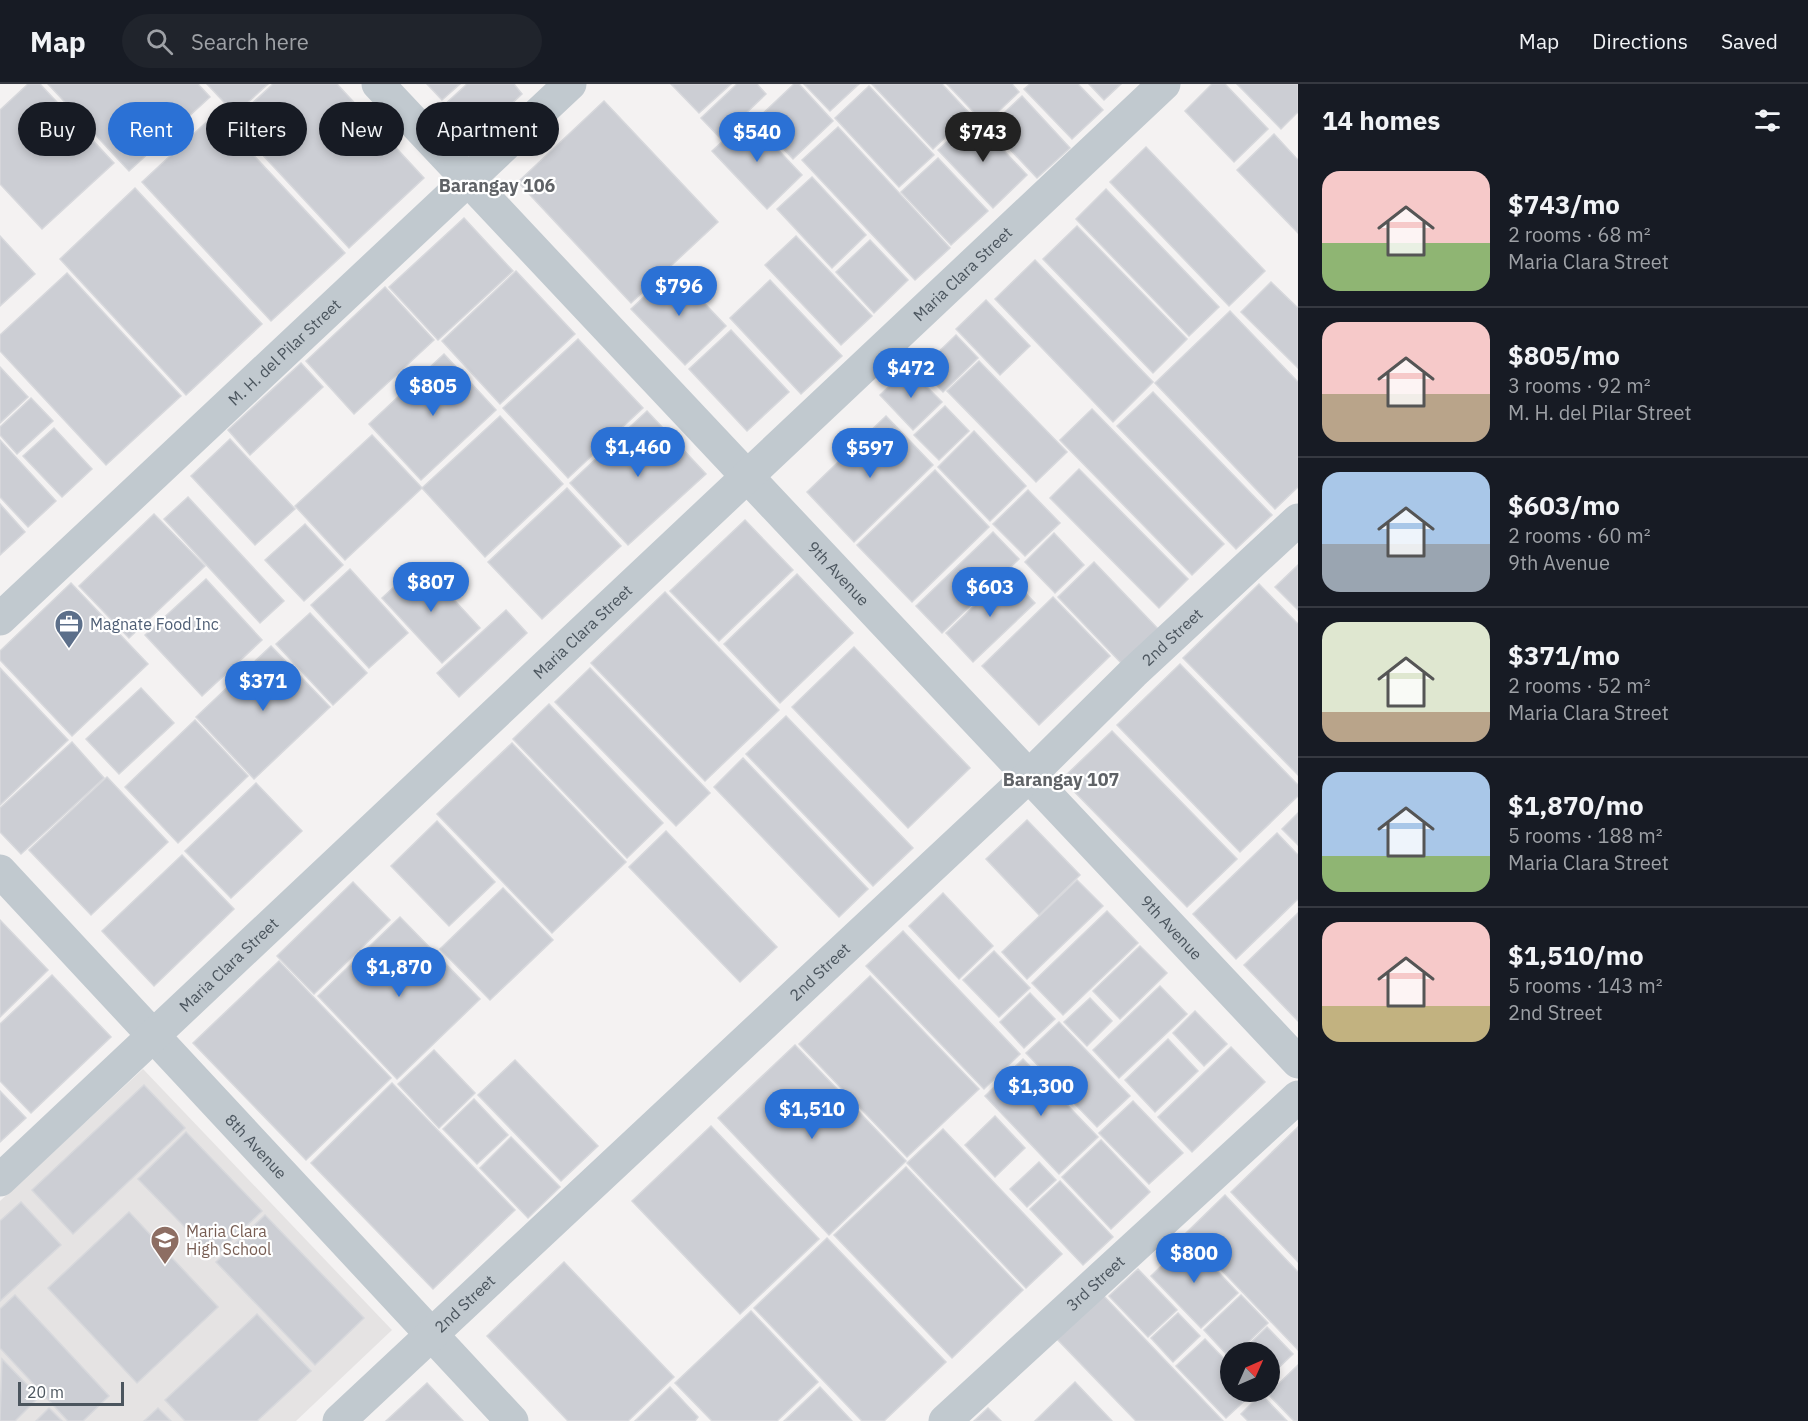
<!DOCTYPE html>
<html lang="en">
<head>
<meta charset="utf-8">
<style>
	body { margin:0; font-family:"IBM Plex Sans",sans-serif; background:#20242c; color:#f1f3f6; height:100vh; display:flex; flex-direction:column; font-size:22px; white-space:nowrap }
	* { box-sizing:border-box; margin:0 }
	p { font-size:20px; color:#9ea1a6 }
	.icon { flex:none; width:33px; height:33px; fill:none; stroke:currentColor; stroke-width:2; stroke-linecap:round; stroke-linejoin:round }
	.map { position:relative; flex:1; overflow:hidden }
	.drawer { display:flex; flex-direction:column; background:#171b24; width:510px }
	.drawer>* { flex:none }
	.top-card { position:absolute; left:18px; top:18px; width:570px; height:54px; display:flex; gap:12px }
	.needle { width:39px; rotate:45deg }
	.controls { position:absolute; left:1220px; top:1258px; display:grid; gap:12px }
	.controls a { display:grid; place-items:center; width:60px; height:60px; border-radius:50%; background:#171b24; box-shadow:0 3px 9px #0003; font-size:30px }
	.scale { position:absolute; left:18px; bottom:15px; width:106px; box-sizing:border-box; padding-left:6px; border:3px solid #4b555e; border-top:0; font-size:16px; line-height:21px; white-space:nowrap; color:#4b555e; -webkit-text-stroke:4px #fff; paint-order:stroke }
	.price { position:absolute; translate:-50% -51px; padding:0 14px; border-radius:21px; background:#2b71d5; color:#fff; font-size:20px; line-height:39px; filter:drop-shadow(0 2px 3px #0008) }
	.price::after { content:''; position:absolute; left:50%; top:36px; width:18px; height:14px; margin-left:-9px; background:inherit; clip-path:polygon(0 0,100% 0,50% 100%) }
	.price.current { background:#222; color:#fff }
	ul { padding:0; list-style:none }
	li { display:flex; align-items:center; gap:18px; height:150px; padding:0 24px }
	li+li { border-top:2px solid #363941 }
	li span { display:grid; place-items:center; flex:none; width:168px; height:120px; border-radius:18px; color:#555 }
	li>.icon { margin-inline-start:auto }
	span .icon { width:72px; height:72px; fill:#fffc; stroke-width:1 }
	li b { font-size:26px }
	h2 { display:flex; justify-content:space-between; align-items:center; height:72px; padding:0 24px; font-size:26px }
	.tag { padding:0 21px; border-radius:27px; background:#171b24; box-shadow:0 3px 9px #0003; font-size:21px; line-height:54px }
	.tag.current { background:#2b71d5; color:#fff }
	header { display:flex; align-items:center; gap:36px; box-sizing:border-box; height:84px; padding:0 30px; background:#171b24; border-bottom:2px solid #363941 }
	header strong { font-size:28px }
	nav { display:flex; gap:33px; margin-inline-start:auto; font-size:21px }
	.search { width:420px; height:54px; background:#20242c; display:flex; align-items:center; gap:15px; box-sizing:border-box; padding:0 21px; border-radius:33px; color:#9ea1a6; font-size:22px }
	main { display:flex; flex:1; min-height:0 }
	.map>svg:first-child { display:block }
</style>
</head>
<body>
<header>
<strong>Map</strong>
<div class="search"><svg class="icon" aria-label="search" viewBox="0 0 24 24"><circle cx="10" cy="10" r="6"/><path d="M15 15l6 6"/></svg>Search here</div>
<nav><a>Map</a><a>Directions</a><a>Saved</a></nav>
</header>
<main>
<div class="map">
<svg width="1298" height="1337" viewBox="0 0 1298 1337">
	<rect width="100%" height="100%" fill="#f4f2f2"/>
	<!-- education -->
	<path fill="#e5e3e3" d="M143 985 392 1246 296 1337H0V1117Z"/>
	<!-- building -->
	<g fill="#ccced4" stroke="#d7d8dc" stroke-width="1.5">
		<path d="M28 0H40L114 79 42 145 0 100V26Z"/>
		<path d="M48 0H198L210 13 129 87Z"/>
		<path d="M207 0H268L235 30Z"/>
		<path d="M273 0H337L424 94 349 164 232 38Z"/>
		<path d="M427 0H460L442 16Z"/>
		<path d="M467 0H514L522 10 473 56 442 23Z"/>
		<path d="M671 0H731L699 29Z"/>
		<path d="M737 0H757L766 10 720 54 701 34Z"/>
		<path d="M794 0H799L833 37 793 75 756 36Z"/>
		<path d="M804 0H859L830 27Z"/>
		<path d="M872 0H942L970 30 933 65Z"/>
		<path d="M947 0H1012L1019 8 985 40Z"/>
		<path d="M1030 0H1078L1103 26 1072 55 1024 5Z"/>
		<path d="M1089 0H1121L1104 16Z"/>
		<path d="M1212 0H1225L1268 45 1234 78 1185 27Z"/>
		<path d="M1237 0H1298V28L1281 45Z"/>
		<path d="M869 2 934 71 899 103 835 34Z"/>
		<path d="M1022 12 1070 64 1037 94 989 43Z"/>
		<path d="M604 17 718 138 631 219 518 98Z"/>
		<path d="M215 30 345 169 271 237 142 98Z"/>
		<path d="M748 34 802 91 767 125 712 67Z"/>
		<path d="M973 34 1027 91 993 124 938 66Z"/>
		<path d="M838 43 950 164 915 196 802 76Z"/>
		<path d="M1274 50 1298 76V149L1237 86Z"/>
		<path d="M1146 63 1265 187 1229 222 1110 98Z"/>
		<path d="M938 74 988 127 951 161 901 108Z"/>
		<path d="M812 93 866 151 832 184 777 125Z"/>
		<path d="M135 104 262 240 186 311 60 175Z"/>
		<path d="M1106 105 1219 223 1189 252 1076 135Z"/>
		<path d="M464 134 513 187 438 256 389 203Z"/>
		<path d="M1077 142 1187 255 1153 289 1043 175Z"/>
		<path d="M0 152 35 190 0 222Z"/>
		<path d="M796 152 872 232 841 261 765 181Z"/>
		<path d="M870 156 908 196 874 229 836 188Z"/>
		<path d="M1035 176 1153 298 1113 338 995 215Z"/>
		<path d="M673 186 726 242 685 281 631 225Z"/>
		<path d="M516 187 575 250 500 320 442 257Z"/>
		<path d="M67 189 181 312 106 381 0 267V251Z"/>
		<path d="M770 196 842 272 801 310 730 234Z"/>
		<path d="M1271 198 1298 224V284L1241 228Z"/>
		<path d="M385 203 434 256 354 330 306 277Z"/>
		<path d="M986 216 1030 262 1000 291 956 245Z"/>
		<path d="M1230 227 1298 298V403L1275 425 1155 299Z"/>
		<path d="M731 246 789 308 747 347 689 285Z"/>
		<path d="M956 251 978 274 943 308 921 285Z"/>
		<path d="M578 255 643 324 568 394 503 324Z"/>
		<path d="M444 270 496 326 421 396 369 340Z"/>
		<path d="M979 277 1067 368 1036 398 947 307Z"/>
		<path d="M301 279 323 303 250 371 228 346Z"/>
		<path d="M0 283 28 313 0 339Z"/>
		<path d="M908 284 942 318 913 346 880 311Z"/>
		<path d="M1153 308 1272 431 1236 465 1117 342Z"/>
		<path d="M31 314 53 337 17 370 0 351V343Z"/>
		<path d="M945 322 969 347 939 376 914 351Z"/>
		<path d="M1092 325 1224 460 1192 491 1060 356Z"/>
		<path d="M647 327 706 390 628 461 570 399Z"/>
		<path d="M500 332 563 400 485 473 422 404Z"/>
		<path d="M886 332 933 381 854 458 807 408Z"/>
		<path d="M54 344 92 385 62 413 23 372Z"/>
		<path d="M974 347 1026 402 990 437 938 383Z"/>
		<path d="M372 351 422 404 345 476 295 422Z"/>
		<path d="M230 355 295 425 255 461 191 392Z"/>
		<path d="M0 356 56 417 28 443 0 413Z"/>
		<path d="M1079 385 1188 495 1159 524 1050 414Z"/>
		<path d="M935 386 989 443 912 518 857 461Z"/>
		<path d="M567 404 621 462 542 535 488 478Z"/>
		<path d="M1028 406 1060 439 1025 472 993 440Z"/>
		<path d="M188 413 284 517 260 539 164 435Z"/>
		<path d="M0 420 25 448 0 471Z"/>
		<path d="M154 430 205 482 129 554 79 502Z"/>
		<path d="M745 436 793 486 719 557 670 507Z"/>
		<path d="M305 440 343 481 304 517 265 476Z"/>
		<path d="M993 448 1019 475 942 549 916 522Z"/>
		<path d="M1054 449 1084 481 1055 509 1025 478Z"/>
		<path d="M1094 478 1160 547 1124 582 1058 513Z"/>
		<path d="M420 479 480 544 442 579 382 514Z"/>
		<path d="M1298 481V526L1275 503Z"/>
		<path d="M350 485 408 549 369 584 311 521Z"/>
		<path d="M797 490 853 549 780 619 724 560Z"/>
		<path d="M1007 490 1035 519 973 578 946 549Z"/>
		<path d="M206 495 262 556 202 612 145 551Z"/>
		<path d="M71 499 148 580 72 652 0 576V567Z"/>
		<path d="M1259 500 1298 540V691L1183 574Z"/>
		<path d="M665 508 779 626 705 697 591 579Z"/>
		<path d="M1053 513 1110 572 1039 641 982 582Z"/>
		<path d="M506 526 527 549 459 613 437 589Z"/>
		<path d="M310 529 367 589 333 621 276 560Z"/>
		<path d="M271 562 330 623 254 695 196 633Z"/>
		<path d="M854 563 970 684 908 744 792 623Z"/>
		<path d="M1180 580 1298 701V712L1240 768 1117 641Z"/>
		<path d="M0 584 68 656 0 721Z"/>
		<path d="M590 584 710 709 676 742 555 618Z"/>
		<path d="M141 604 174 639 119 690 86 655Z"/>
		<path d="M549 620 663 739 627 774 513 655Z"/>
		<path d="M786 632 913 764 873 802 746 670Z"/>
		<path d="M195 636 248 692 178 759 125 703Z"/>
		<path d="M1112 647 1237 775 1187 823 1062 695Z"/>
		<path d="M72 658 104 694 21 770 0 748V724Z"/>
		<path d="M512 659 626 778 552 849 437 730Z"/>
		<path d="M743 674 868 805 839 833 714 703Z"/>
		<path d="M107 693 168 758 91 831 29 766Z"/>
		<path d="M256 699 302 747 231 814 185 767Z"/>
		<path d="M1298 729V761L1282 745Z"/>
		<path d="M1027 736 1080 791 1039 831 986 775Z"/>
		<path d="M437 737 495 798 449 842 391 782Z"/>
		<path d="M666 747 777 863 740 898 629 783Z"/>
		<path d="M1277 749 1298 771V815L1236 875 1193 830Z"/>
		<path d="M182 771 234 825 154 902 102 847Z"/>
		<path d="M1077 796 1103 822 1027 895 1002 868Z"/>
		<path d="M353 798 390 836 314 910 277 872Z"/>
		<path d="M503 804 553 856 490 916 440 865Z"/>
		<path d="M943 809 993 862 959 895 909 842Z"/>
		<path d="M1107 827 1138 859 1063 931 1032 899Z"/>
		<path d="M1298 829V937L1244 881Z"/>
		<path d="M400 833 480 915 397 995 318 912Z"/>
		<path d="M0 836 48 886 0 933Z"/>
		<path d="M903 847 1020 970 984 1005 866 882Z"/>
		<path d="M1140 862 1167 889 1120 935 1093 907Z"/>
		<path d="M994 867 1030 904 999 933 963 896Z"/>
		<path d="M279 877 391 994 306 1076 193 959Z"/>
		<path d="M52 891 111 953 31 1029 0 997V940Z"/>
		<path d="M870 892 979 1005 907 1073 799 960Z"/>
		<path d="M1160 902 1187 930 1119 994 1093 966Z"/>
		<path d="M1030 909 1055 935 1024 964 1000 938Z"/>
		<path d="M1090 914 1112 937 1087 962 1064 938Z"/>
		<path d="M1195 927 1227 960 1204 982 1173 949Z"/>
		<path d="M1059 938 1130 1012 1097 1043 1026 969Z"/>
		<path d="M1168 955 1198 987 1155 1028 1125 996Z"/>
		<path d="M795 961 906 1077 829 1151 718 1034Z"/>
		<path d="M1231 963 1265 998 1192 1068 1158 1033Z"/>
		<path d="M434 966 475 1009 439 1044 398 1000Z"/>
		<path d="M1023 975 1098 1053 1059 1090 985 1012Z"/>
		<path d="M515 976 598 1062 561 1097 478 1011Z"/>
		<path d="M392 999 515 1126 433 1205 311 1079Z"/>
		<path d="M144 1001 185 1044 73 1150 32 1106Z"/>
		<path d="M0 1007 26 1034 0 1058Z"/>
		<path d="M474 1015 508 1051 477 1080 443 1045Z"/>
		<path d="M1133 1017 1183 1069 1149 1100 1099 1049Z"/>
		<path d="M995 1032 1025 1064 995 1093 965 1061Z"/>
		<path d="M711 1042 819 1155 740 1230 632 1117Z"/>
		<path d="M1298 1043V1178L1231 1108Z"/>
		<path d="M943 1045 1062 1170 1026 1204 907 1079Z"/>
		<path d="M186 1048 262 1127 214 1173 138 1095Z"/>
		<path d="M511 1053 560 1103 528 1134 480 1084Z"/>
		<path d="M1101 1056 1150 1108 1111 1145 1062 1093Z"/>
		<path d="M1039 1078 1056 1096 1027 1123 1010 1105Z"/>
		<path d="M906 1083 1023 1206 952 1274 834 1151Z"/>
		<path d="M1060 1097 1113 1153 1083 1181 1030 1125Z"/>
		<path d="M1225 1111 1298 1188V1266L1186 1149Z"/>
		<path d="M21 1118 61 1161 0 1217V1137Z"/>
		<path d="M129 1128 218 1223 137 1299 48 1204Z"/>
		<path d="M265 1131 364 1234 315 1281 216 1178Z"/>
		<path d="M827 1154 946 1278 884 1337H862L754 1224Z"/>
		<path d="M1188 1156 1238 1209 1201 1244 1151 1192Z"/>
		<path d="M564 1178 674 1293 628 1337H568L487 1252Z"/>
		<path d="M1138 1185 1177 1226 1148 1253 1109 1212Z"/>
		<path d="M1101 1209 1223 1337H1136L1055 1253Z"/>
		<path d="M15 1211 109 1312 83 1337H68L0 1264V1225Z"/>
		<path d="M1241 1211 1268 1239 1237 1269H1230V1274L1204 1246Z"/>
		<path d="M751 1227 818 1298 777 1337H712L675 1299Z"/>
		<path d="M1178 1229 1200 1252 1173 1278 1151 1254Z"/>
		<path d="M257 1230 311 1287 257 1337H185L165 1316Z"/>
		<path d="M1267 1243 1293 1270 1269 1293V1269H1240Z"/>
		<path d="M1205 1255 1230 1281V1308H1254L1226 1334 1176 1282Z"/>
		<path d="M2 1275 39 1313 15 1337H0Z"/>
		<path d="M1298 1281V1337H1294L1268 1310Z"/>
		<path d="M1075 1298 1112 1337H1035Z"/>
		<path d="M427 1299 463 1337H386Z"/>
		<path d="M670 1303 698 1333 695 1337H635Z"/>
		<path d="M820 1303 852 1337H784Z"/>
		<path d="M1261 1310 1287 1337H1248L1241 1330Z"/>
		<path d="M49 1324 62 1337H36Z"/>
		<path d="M158 1324 171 1337H144Z"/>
		<path d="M988 1324 1001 1337H974Z"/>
	</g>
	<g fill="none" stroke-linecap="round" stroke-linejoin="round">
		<!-- street -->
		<g stroke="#c1c9cf" stroke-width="33">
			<path id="s1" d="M378 0 1298 978"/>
			<path id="s2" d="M0 535 570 0"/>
			<path id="s3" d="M0 787 512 1337"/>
			<path id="s4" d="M0 1096 1164 0"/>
			<path id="s5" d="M339 1337 1029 692 1133 589 1298 436"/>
			<path id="s6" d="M945 1337 1298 1013"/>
		</g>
	</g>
	<!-- icons -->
	<defs>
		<g id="office-pin" transform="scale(1.5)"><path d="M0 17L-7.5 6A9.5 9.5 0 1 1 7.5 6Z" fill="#5c6f8a" stroke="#fff"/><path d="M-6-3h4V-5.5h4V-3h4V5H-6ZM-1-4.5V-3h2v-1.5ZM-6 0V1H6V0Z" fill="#fff"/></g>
		<g id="school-pin" transform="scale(1.5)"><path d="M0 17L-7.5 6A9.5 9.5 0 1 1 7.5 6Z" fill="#8d6e63" stroke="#fff"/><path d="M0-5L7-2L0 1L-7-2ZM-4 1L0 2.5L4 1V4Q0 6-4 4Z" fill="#fff"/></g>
	</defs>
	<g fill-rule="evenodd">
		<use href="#office-pin" x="69" y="540"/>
		<use href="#school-pin" x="165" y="1156"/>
	</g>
	<g text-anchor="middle" stroke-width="4.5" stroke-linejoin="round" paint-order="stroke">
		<!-- street labels -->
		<g font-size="16" fill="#4b555e" stroke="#fff">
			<text dy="6" stroke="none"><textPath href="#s4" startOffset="1322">Maria Clara Street</textPath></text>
			<text dy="6" stroke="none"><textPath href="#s2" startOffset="390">M. H. del Pilar Street</textPath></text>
			<text dy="6" stroke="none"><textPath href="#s1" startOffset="672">9th Avenue</textPath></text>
			<text dy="6" stroke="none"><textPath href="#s4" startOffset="800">Maria Clara Street</textPath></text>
			<text dy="6" stroke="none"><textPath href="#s5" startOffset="1144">2nd Street</textPath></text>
			<text dy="6" stroke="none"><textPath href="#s1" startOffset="1158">9th Avenue</textPath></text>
			<text dy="6" stroke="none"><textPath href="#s4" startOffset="314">Maria Clara Street</textPath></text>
			<text dy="6" stroke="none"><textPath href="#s5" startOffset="658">2nd Street</textPath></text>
			<text dy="6" stroke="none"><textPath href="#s3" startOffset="376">8th Avenue</textPath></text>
			<text dy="6" stroke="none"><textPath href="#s6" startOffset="204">3rd Street</textPath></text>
			<text dy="6" stroke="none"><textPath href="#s5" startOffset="172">2nd Street</textPath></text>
		</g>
		<!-- service labels -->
		<g font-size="16" fill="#4e5e75" stroke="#fff" text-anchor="start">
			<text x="90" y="546">Magnate Food Inc</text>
		</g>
		<!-- education labels -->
		<g font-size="16" fill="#785e54" stroke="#fff" text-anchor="start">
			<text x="186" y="1153">Maria Clara<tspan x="186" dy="18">High School</tspan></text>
		</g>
		<!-- neighbourhood labels -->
		<g font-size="18" font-weight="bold" fill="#5f6266" stroke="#fff">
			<text x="497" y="108">Barangay 106</text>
			<text x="1061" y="702">Barangay 107</text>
		</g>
	</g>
</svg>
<div class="controls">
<a><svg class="needle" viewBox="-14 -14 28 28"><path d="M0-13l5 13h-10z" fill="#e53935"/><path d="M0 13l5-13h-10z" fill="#9ea1a6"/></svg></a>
</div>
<div class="scale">20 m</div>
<b class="price" style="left:757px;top:79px">$540</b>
<b class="price current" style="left:983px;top:79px">$743</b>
<b class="price" style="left:679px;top:233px">$796</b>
<b class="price" style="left:911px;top:315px">$472</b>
<b class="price" style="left:433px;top:333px">$805</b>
<b class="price" style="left:638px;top:394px">$1,460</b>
<b class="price" style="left:870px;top:395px">$597</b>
<b class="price" style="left:431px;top:529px">$807</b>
<b class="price" style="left:990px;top:534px">$603</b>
<b class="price" style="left:263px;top:628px">$371</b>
<b class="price" style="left:399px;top:914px">$1,870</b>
<b class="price" style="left:1041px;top:1033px">$1,300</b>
<b class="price" style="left:812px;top:1056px">$1,510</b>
<b class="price" style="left:1194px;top:1200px">$800</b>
<div class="top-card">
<a class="tag">Buy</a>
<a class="tag current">Rent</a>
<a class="tag">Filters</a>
<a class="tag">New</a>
<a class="tag">Apartment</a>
</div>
</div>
<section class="drawer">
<h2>14 homes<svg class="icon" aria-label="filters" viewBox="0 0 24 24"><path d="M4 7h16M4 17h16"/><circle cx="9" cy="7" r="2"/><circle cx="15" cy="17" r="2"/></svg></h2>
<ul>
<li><span style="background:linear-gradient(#f6c9c9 60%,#8fb573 0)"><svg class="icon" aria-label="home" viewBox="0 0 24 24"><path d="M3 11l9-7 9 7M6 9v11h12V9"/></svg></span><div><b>$743/mo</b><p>2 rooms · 68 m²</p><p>Maria Clara Street</p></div></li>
<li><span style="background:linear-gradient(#f6c9c9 60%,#b9a48a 0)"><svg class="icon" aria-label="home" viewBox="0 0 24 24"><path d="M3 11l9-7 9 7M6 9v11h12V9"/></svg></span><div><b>$805/mo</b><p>3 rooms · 92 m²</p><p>M. H. del Pilar Street</p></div></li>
<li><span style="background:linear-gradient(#a9c7e8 60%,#9aa5b1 0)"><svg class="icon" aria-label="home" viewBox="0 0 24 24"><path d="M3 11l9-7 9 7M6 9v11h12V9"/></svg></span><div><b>$603/mo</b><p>2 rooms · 60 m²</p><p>9th Avenue</p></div></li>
<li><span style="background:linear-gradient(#dfe7d0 75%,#b9a48a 0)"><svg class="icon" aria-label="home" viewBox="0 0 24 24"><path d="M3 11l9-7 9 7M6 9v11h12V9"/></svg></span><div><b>$371/mo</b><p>2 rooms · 52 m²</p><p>Maria Clara Street</p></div></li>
<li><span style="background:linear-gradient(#a9c7e8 70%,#8fb573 0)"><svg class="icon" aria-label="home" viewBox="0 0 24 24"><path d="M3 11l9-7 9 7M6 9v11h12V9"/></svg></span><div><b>$1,870/mo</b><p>5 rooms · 188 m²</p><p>Maria Clara Street</p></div></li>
<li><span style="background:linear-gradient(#f6c9c9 70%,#c2b280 0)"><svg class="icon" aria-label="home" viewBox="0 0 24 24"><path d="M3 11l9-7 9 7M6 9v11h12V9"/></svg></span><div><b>$1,510/mo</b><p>5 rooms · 143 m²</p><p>2nd Street</p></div></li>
</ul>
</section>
</main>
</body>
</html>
